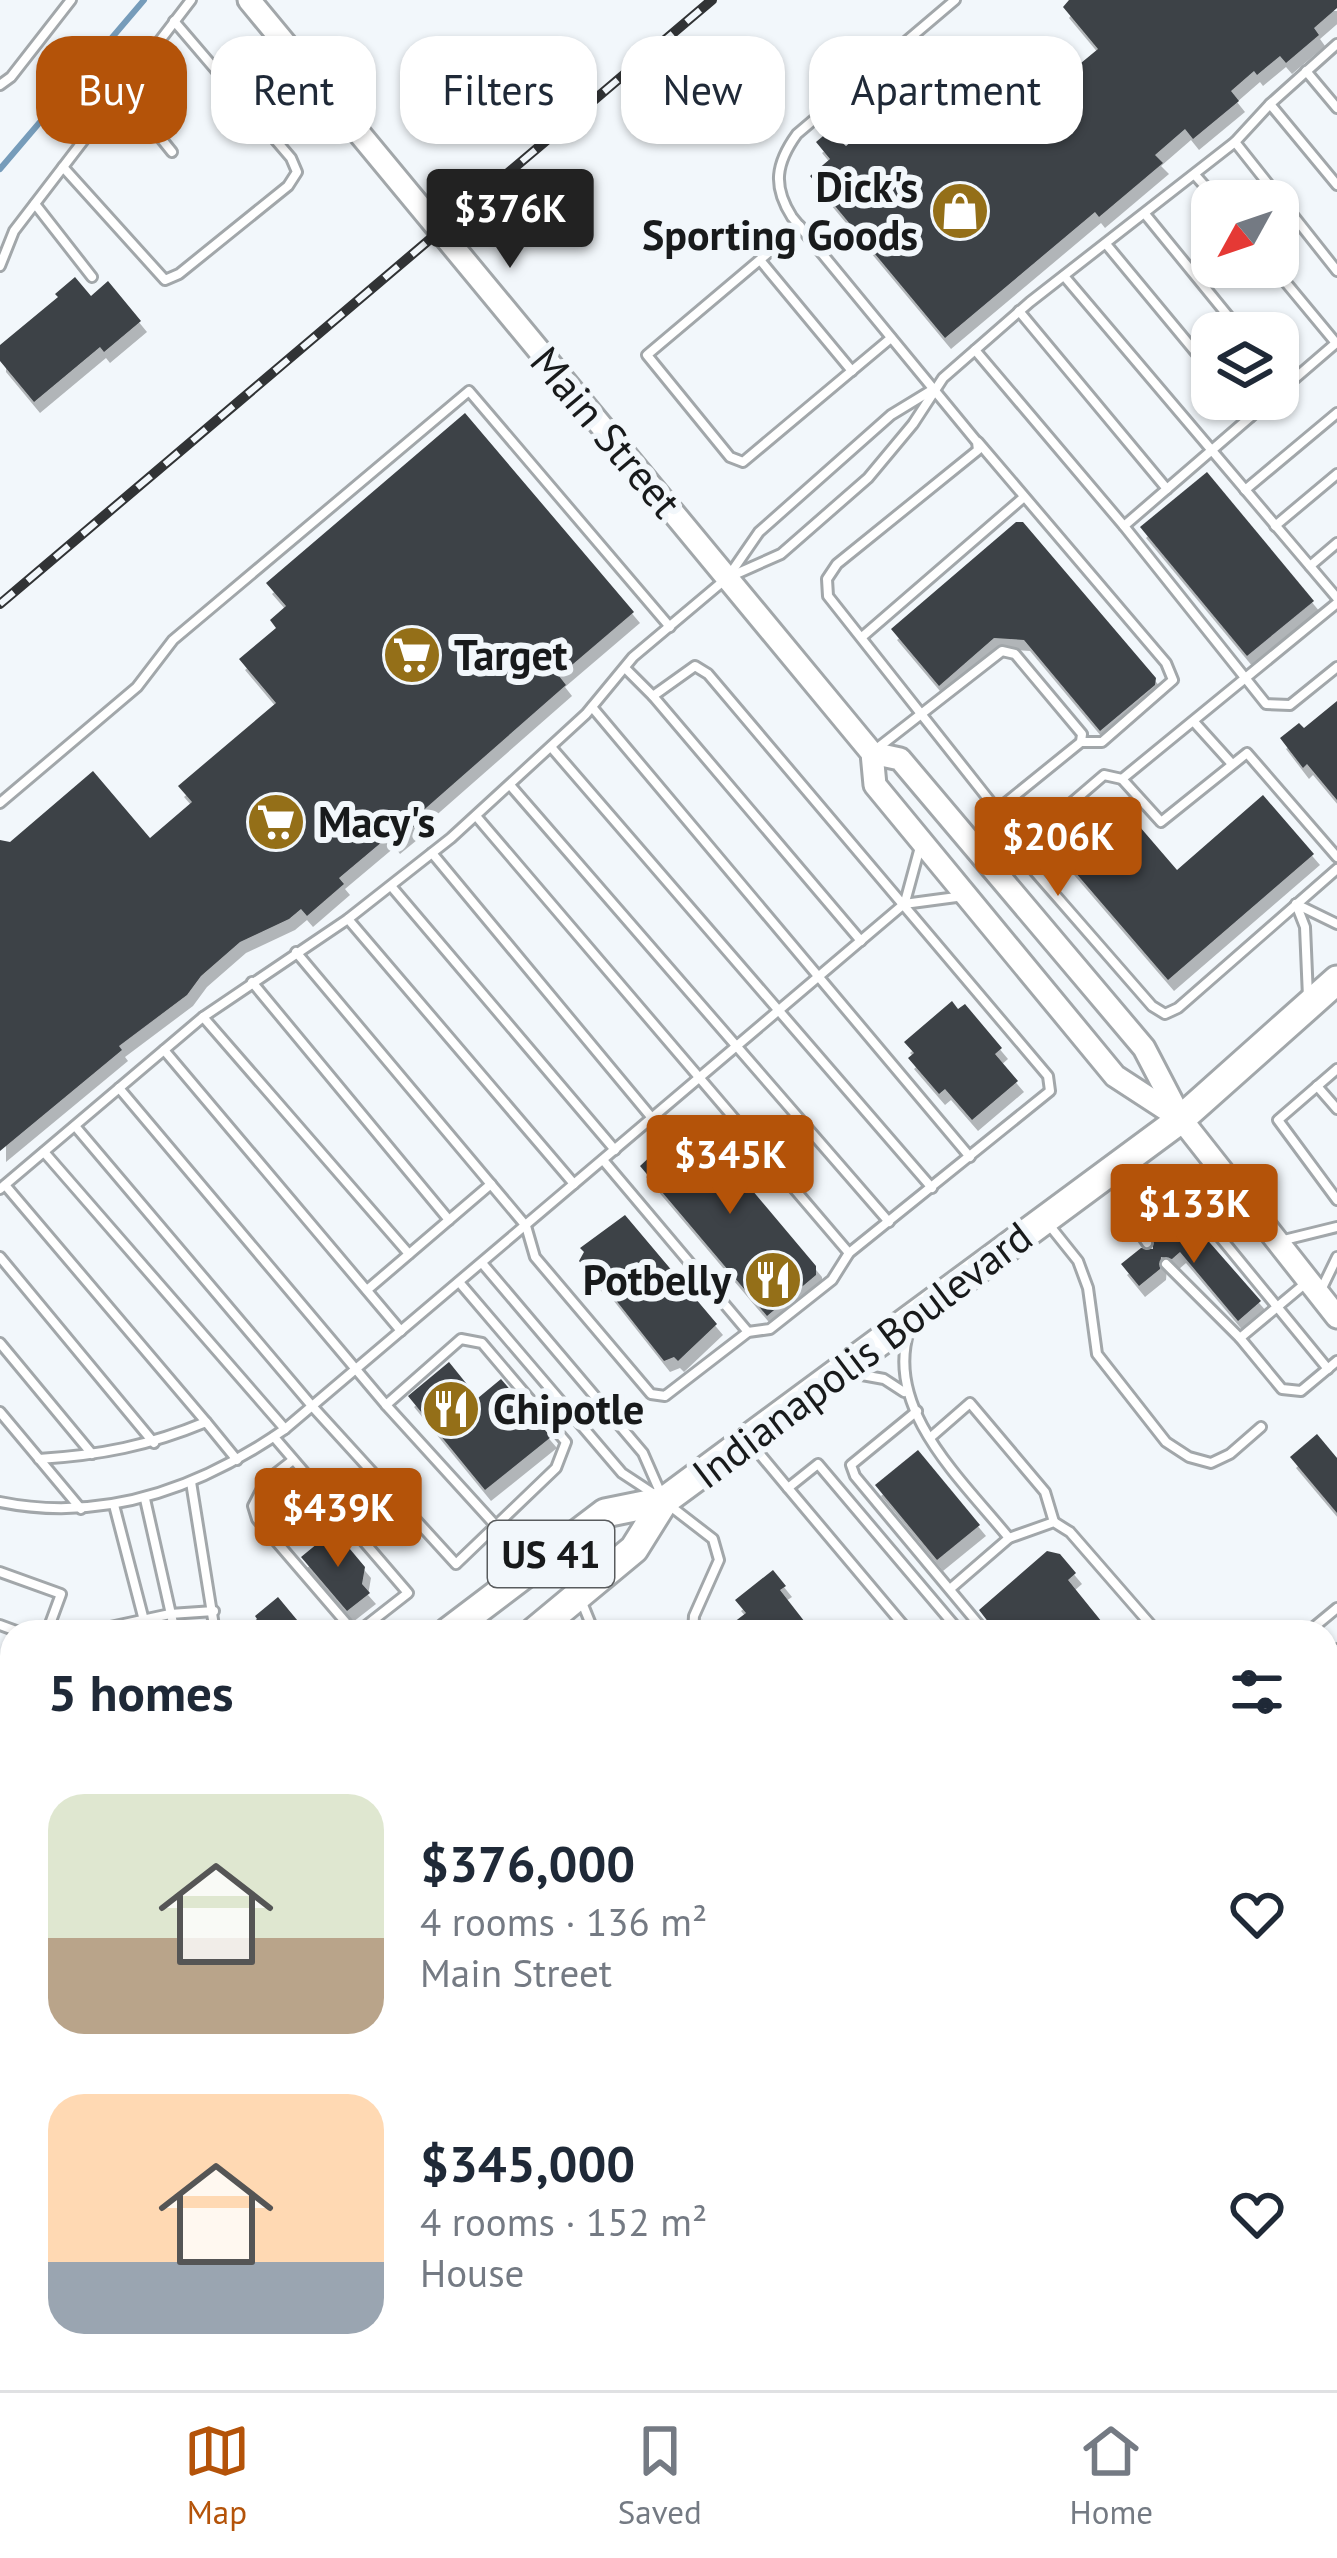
<!DOCTYPE html>
<html lang="en">
<head>
<meta charset="utf-8">
<style>
	body { margin:0; font-family:"PT Sans",sans-serif; background:#f2f2f3; color:#1f2937; height:100vh; display:flex; flex-direction:column; font-size:45px; white-space:nowrap }
	* { box-sizing:border-box; margin:0 }
	p { font-size:39px; color:#747a83 }
	.icon { flex:none; width:66px; height:66px; fill:none; stroke:currentColor; stroke-width:2; stroke-linecap:round; stroke-linejoin:round }
	.map { position:relative; flex:1; overflow:hidden }
	.side { position:absolute; left:0px; top:1620px; width:1338px; height:771px; display:flex; flex-direction:column; background:#fff; border-radius:36px 36px 0 0; box-shadow:0 3px 9px #0004 }
	.side>* { flex:none }
	.top-card { position:absolute; left:36px; top:36px; width:1266px; height:108px; display:flex; gap:24px }
	.needle { width:78px; rotate:230deg }
	.buttons { position:absolute; left:1191px; top:180px; display:grid; gap:24px }
	.buttons a { display:grid; place-items:center; width:108px; height:108px; border-radius:24px; background:#fff; box-shadow:0 3px 9px #0004; font-size:60px }
	.price { position:absolute; translate:-50% -102px; padding:0 27px; border-radius:12px; background:#b45309; color:#fff; font-size:39px; line-height:78px; filter:drop-shadow(0 3px 6px #0008) }
	.price::after { content:''; position:absolute; left:50%; top:72px; width:36px; height:27px; margin-left:-18px; background:inherit; clip-path:polygon(0 0,100% 0,50% 100%) }
	.price.current { background:#222; color:#fff }
	ul { padding:0; list-style:none }
	li { display:flex; align-items:center; gap:36px; height:300px; padding:0 48px }
	li span { display:grid; place-items:center; flex:none; width:336px; height:240px; border-radius:36px; color:#555 }
	li>.icon { margin-inline-start:auto }
	span .icon { width:144px; height:144px; fill:#fffc; stroke-width:1 }
	li b { font-size:51px }
	h2 { display:flex; justify-content:space-between; align-items:center; height:144px; padding:0 48px; font-size:51px }
	.tag { padding:0 42px; border-radius:36px; background:#fff; box-shadow:0 3px 9px #0004; font-size:42px; line-height:108px }
	.tag.current { background:#b45309; color:#fff }
	.tabs { display:flex; justify-content:space-around; align-items:center; height:168px; border-top:3px solid #e0e1e3; background:#fff; font-size:33px; color:#747a83 }
	.tabs a { display:grid; justify-items:center; gap:6px }
	.tabs .current { color:#b45309 }
	.map>svg:first-child { display:block }
</style>
</head>
<body>
<div class="map">
<svg width="1337" height="2390" viewBox="0 0 1337 2390">
	<defs>
		<filter id="shadow"><feDropShadow dx="6" dy="11" stdDeviation="0" flood-color="#0004"/></filter>
	</defs>
	<rect width="100%" height="100%" fill="#f2f7fb"/>
	<g fill="none" stroke-linecap="round" stroke-linejoin="round">
		<!-- stream -->
		<path stroke="#769cba" stroke-width="6" d="M0 169 144 0"/>
	</g>
	<!-- building -->
	<g fill="#3e4246" filter="url(#shadow)">
		<path d="M1069 0H1337V8L1314 28 1319 35 1286 63 1280 56 1257 75 1254 71 1231 91 1239 101 1193 139 1185 129 1155 155 1163 163 1099 217 1095 212 945 338 810 176 830 159 816 142 829 131 846 146 942 66 957 84 980 65 1011 85 1029 70 1047 91 1098 49 1063 7Z"/>
		<path d="M75 277 91 296 108 281 141 321 104 352 100 347 34 402 0 361V345L58 297 55 294Z"/>
		<path d="M465 413 634 612 559 676 566 685 418 815 422 820 394 843 389 836 339 878 344 884 307 916 301 909 289 919 240 942 201 976 187 995 119 1046 122 1050 0 1151V840L10 842 93 771 150 838 192 802 178 786 276 703 239 659 276 628 270 620 286 606 266 583Z"/>
		<path d="M1207 472 1314 601 1247 656 1140 527Z"/>
		<path d="M1016 522H1023L1156 678 1155 685 1100 731 1024 640 994 638 939 686 891 629Z"/>
		<path d="M1337 701V800L1307 764 1303 768 1280 738 1299 723 1304 728Z"/>
		<path d="M1263 795 1314 854 1168 980 1056 850 1115 798 1177 870Z"/>
		<path d="M952 1001 958 1009 965 1004 1002 1048 995 1054 1018 1081 972 1120 945 1089 939 1094 908 1058 914 1053 904 1042Z"/>
		<path d="M686 1123 690 1127 700 1123 718 1144 715 1146 816 1266V1275L767 1316 640 1166Z"/>
		<path d="M625 1215 717 1324 678 1361 674 1357 664 1361 600 1280 597 1282 579 1261 584 1252 580 1248Z"/>
		<path d="M1189 1219 1261 1301 1238 1321 1180 1252 1172 1259 1161 1257 1160 1269 1139 1286 1121 1264 1141 1248 1153 1249V1238L1173 1221 1178 1228Z"/>
		<path d="M449 1362 478 1398 501 1379 551 1437 485 1490 408 1396Z"/>
		<path d="M1317 1434 1337 1458V1513L1290 1457Z"/>
		<path d="M918 1450 980 1525 937 1560 875 1485Z"/>
		<path d="M334 1530 365 1567 362 1584 370 1593 347 1611 301 1557Z"/>
		<path d="M1047 1551 1060 1554 1076 1573 1068 1580 1110 1632H996L979 1610Z"/>
		<path d="M773 1570 786 1586 780 1590 808 1626 800 1632H721L746 1613 735 1600Z"/>
		<path d="M278 1597 307 1632H241L257 1619 255 1616Z"/>
	</g>
	<g fill="none" stroke-linecap="round" stroke-linejoin="round">
		<!-- service casing -->
		<g stroke="#a2a7aa" stroke-width="14">
			<g id="service">
				<path d="M955 0 797 134C776 163 772 186 792 217L977 442 978 450 837 564 827 579 828 596 997 810 1016 850 1152 1006 1165 1014 1178 1008 1337 869"/>
				<path d="M1306 71 1337 108"/>
				<path d="M0 85 11 77 71 0"/>
				<path d="M122 90 172 152"/>
				<path d="M1270 104 1337 44"/>
				<path d="M1235 142 1337 271"/>
				<path d="M63 167 165 280 179 274 288 186 297 172 291 158 174 21"/>
				<path d="M1195 175 1218 201"/>
				<path d="M35 204 92 277"/>
				<path d="M1145 214 1242 333"/>
				<path d="M800 226 647 355 730 457 743 462 891 338"/>
				<path d="M1106 244 1212 372"/>
				<path d="M760 260 852 371"/>
				<path d="M0 266 14 231 191 0"/>
				<path d="M1273 267 1336 343"/>
				<path d="M1064 276 1337 598"/>
				<path d="M1019 311 1167 489"/>
				<path d="M975 350 1124 526"/>
				<path d="M1278 393 1336 343"/>
				<path d="M1234 399 1250 417"/>
				<path d="M1271 399 1124 526 1266 704 1290 705 1337 667"/>
				<path d="M978 442 1166 663 1173 680 1102 742H1081"/>
				<path d="M1245 490 1337 413"/>
				<path d="M1275 526 1337 474"/>
				<path d="M1310 566 1337 543"/>
				<path d="M728 577 759 532 891 415 932 390"/>
				<path d="M862 637 1024 497"/>
				<path d="M653 696 861 941"/>
				<path d="M592 707 970 1157"/>
				<path d="M1195 723 1232 764"/>
				<path d="M551 747 932 1188"/>
				<path d="M875 750 1002 651 1015 654 1082 734 1081 742 997 810"/>
				<path d="M1122 779 1161 822 1247 753 1337 857"/>
				<path d="M510 785 889 1222"/>
				<path d="M0 803 137 687 173 640 469 391 670 627"/>
				<path d="M476 816 849 1253"/>
				<path d="M432 853 652 1118"/>
				<path d="M998 866 1104 775 1122 779 1337 603"/>
				<path d="M391 886 615 1150"/>
				<path d="M905 902 920 847"/>
				<path d="M1296 904 1305 927 1308 997"/>
				<path d="M1296 904 1337 924"/>
				<path d="M348 919 574 1184"/>
				<path d="M296 952 526 1226 535 1257 651 1394 665 1396 748 1332 770 1329 832 1280 849 1253 1050 1091 1048 1076 708 674 695 666 653 696 625 668"/>
				<path d="M252 982 449 1220"/>
				<path d="M203 1017 409 1254"/>
				<path d="M164 1050 401 1331"/>
				<path d="M1337 1069 1278 1120 1337 1200"/>
				<path d="M1317 1086 1337 1109"/>
				<path d="M75 1126 312 1406 456 1564 556 1468 566 1442 482 1343 461 1339 386 1405 119 1088"/>
				<path d="M44 1152 285 1429"/>
				<path d="M603 1160 748 1332"/>
				<path d="M5 1185 206 1422"/>
				<path d="M0 1189 203 1017 348 919 451 838 586 714 633 657 727 578 781 554 868 478 913 424 943 378 1030 302 1235 142 1270 104 1337 185"/>
				<path d="M1050 1226 1078 1261 1088 1288 1097 1354 1166 1442 1189 1457 1211 1463 1230 1454 1261 1427"/>
				<path d="M1280 1241 1337 1227"/>
				<path d="M1147 1243 1140 1233C1145 1206 1169 1196 1193 1204L1328 1369"/>
				<path d="M0 1257 154 1443"/>
				<path d="M482 1263 643 1453 661 1494"/>
				<path d="M1166 1264 1240 1338 1282 1389 1301 1391 1337 1361"/>
				<path d="M459 1282 622 1473 657 1496"/>
				<path d="M1322 1288 1337 1257"/>
				<path d="M367 1290 491 1184"/>
				<path d="M909 1331C884 1410 963 1481 1009 1538L1054 1522 1070 1532 1157 1632"/>
				<path d="M1240 1338 1307 1282"/>
				<path d="M0 1343 92 1454"/>
				<path d="M851 1373 884 1379 904 1392"/>
				<path d="M386 1405 496 1526"/>
				<path d="M917 1411 851 1465 855 1476 985 1632"/>
				<path d="M0 1412 81 1509"/>
				<path d="M274 1437 408 1593 358 1632"/>
				<path d="M931 1437 970 1403 1045 1492 1054 1522"/>
				<path d="M753 1446 788 1488 818 1464 960 1632"/>
				<path d="M39 1459C101 1455 148 1446 206 1422L237 1460"/>
				<path d="M293 1460 266 1481 253 1506 257 1519 354 1632"/>
				<path d="M191 1482 215 1632"/>
				<path d="M788 1488 909 1632"/>
				<path d="M145 1499 175 1632"/>
				<path d="M0 1502C103 1523 200 1488 285 1429L904 904 964 896"/>
				<path d="M114 1505 147 1632"/>
				<path d="M669 1505 713 1539 719 1560 694 1616 693 1632"/>
				<path d="M0 1572 61 1594 47 1632"/>
				<path d="M950 1589 1009 1538"/>
				<path d="M581 1600 594 1632"/>
				<path d="M0 1625 19 1632"/>
				<path d="M87 1632 170 1614 214 1611"/>
				<path d="M1308 1632 1337 1608"/>
				<path d="M1326 1658 1337 1649"/>
				<path d="M0 1684 12 1689"/>
				<path d="M1326 1716 1337 1707"/>
				<path d="M1326 1751 1337 1765"/>
				<path d="M0 1764 12 1730"/>
				<path d="M0 1836 12 1808"/>
				<path d="M0 1836 12 1850"/>
				<path d="M1326 1839 1337 1852"/>
				<path d="M0 1904 9 1912"/>
				<path d="M0 1920 12 1909"/>
				<path d="M0 2166 12 2156"/>
				<path d="M0 2336 12 2350"/>
				<path d="M0 2368 19 2390"/>
				<path d="M80 2379 90 2390"/>
				<path d="M154 2379 163 2390"/>
				<path d="M227 2379 236 2390"/>
				<path d="M297 2379 307 2390"/>
				<path d="M439 2379 449 2390"/>
				<path d="M515 2379 524 2390"/>
				<path d="M596 2379 606 2390"/>
				<path d="M324 2390 337 2379"/>
			</g>
		</g>
		<!-- minor casing -->
		<g stroke="#a2a7aa" stroke-width="22">
			<g id="minor">
				<path d="M1326 2366 1337 2361"/>
				<path d="M1191 2379 1198 2390"/>
				<path d="M1274 2390 1298 2379"/>
			</g>
		</g>
		<!-- tertiary casing -->
		<g stroke="#a2a7aa" stroke-width="27">
			<g id="tertiary">
				<path d="M249 0 872 753 875 785 1115 1076 1181 1119"/>
				<path d="M872 753 900 759 1144 1048 1181 1119 1337 1317"/>
				<path d="M751 2379 764 2390"/>
			</g>
		</g>
		<!-- trunk casing -->
		<g stroke="#a2a7aa" stroke-width="33">
			<g id="trunk">
				<path d="M448 1632 605 1513 664 1501"/>
				<path d="M534 1632 634 1549 664 1501 1181 1119 1337 980"/>
				<path d="M0 2003 12 1992"/>
				<path d="M0 2060 12 2050"/>
			</g>
		</g>
		<!-- service -->
		<use href="#service" stroke="#fff" stroke-width="8"/>
		<!-- minor -->
		<use href="#minor" stroke="#fff" stroke-width="16"/>
		<!-- tertiary -->
		<use href="#tertiary" stroke="#fff" stroke-width="21"/>
		<!-- trunk -->
		<use href="#trunk" stroke="#fff" stroke-width="27"/>
		<!-- rail casing -->
		<g stroke="#313335" stroke-width="10">
			<path id="rail" d="M0 604 712 0"/>
		</g>
		<!-- rail -->
		<use href="#rail" stroke="#f2f7fb" stroke-width="6" stroke-dasharray="18" stroke-linecap="butt"/>
	</g>
	<!-- icons -->
	<defs>
		<g id="shop-disc" transform="scale(3)"><circle r="9.5" fill="#946f18" stroke="#f2f7fb"/><path d="M-5-2.5h2.3a2.7 3.5 0 0 1 5.4 0H5L5.5 6h-11ZM-1.5-2.5h3a1.5 2.3 0 0 0-3 0Z" fill="#fff"/></g>
		<g id="supermarket-disc" transform="scale(3)"><circle r="9.5" fill="#946f18" stroke="#f2f7fb"/><path d="M-6-5.5h2.5l.6 2H6L4.5 2H-2.5L-4.4-4H-6ZM-1.5 3.2a1.3 1.3 0 1 0 .1 0ZM3 3.2a1.3 1.3 0 1 0 .1 0Z" fill="#fff"/></g>
		<g id="restaurant-disc" transform="scale(3)"><circle r="9.5" fill="#946f18" stroke="#f2f7fb"/><path d="M-5-6h1v4h1v-4h1v4h1v-4h1v5L-1.5 .5V6h-2V.5L-5-1ZM5-6V6H3V1.5H1.5Q1.5-4 5-6Z" fill="#fff"/></g>
	</defs>
	<g fill-rule="evenodd">
		<use href="#shop-disc" x="960" y="211"/>
		<use href="#supermarket-disc" x="412" y="655"/>
		<use href="#supermarket-disc" x="276" y="822"/>
		<use href="#restaurant-disc" x="773" y="1280"/>
		<use href="#restaurant-disc" x="451" y="1409"/>
	</g>
	<g text-anchor="middle" stroke-width="12" stroke-linejoin="round" paint-order="stroke">
		<!-- shield labels -->
		<rect fill="#f2f7fb" stroke="#595c5e" stroke-width="3" x="488" y="1521" width="126" height="66" rx="9"/>
		<g font-size="39" font-weight="bold" fill="#181a1b">
			<text x="551" y="1568">US 41</text>
		</g>
		<!-- poi labels -->
		<g font-size="42" font-weight="bold" fill="#181a1b" stroke="#f2f7fb" text-anchor="start">
			<text x="918" y="202" text-anchor="end">Dick's<tspan x="918" dy="48">Sporting Goods</tspan></text>
			<text x="454" y="670">Target</text>
			<text x="318" y="837">Macy's</text>
			<text x="731" y="1295" text-anchor="end">Potbelly</text>
			<text x="493" y="1424">Chipotle</text>
		</g>
		<!-- street labels -->
		<g font-size="42" fill="#181a1b" stroke="#f2f7fb">
			<text transform="translate(606 432) rotate(50)" y="15">Main Street</text>
			<text transform="translate(862 1355) rotate(-37)" y="15">Indianapolis Boulevard</text>
		</g>
	</g>
</svg>
<div class="buttons">
<a><svg class="needle" viewBox="-14 -14 28 28"><path d="M0-13l5 13h-10z" fill="#e53935"/><path d="M0 13l5-13h-10z" fill="#747a83"/></svg></a>
<a><svg class="icon" aria-label="layers" viewBox="0 0 24 24"><path d="M12 4l9 5-9 5-9-5zM3 14l9 5 9-5"/></svg></a>
</div>
<b class="price current" style="left:510px;top:271px">$376K</b>
<b class="price" style="left:1058px;top:899px">$206K</b>
<b class="price" style="left:730px;top:1217px">$345K</b>
<b class="price" style="left:1194px;top:1266px">$133K</b>
<b class="price" style="left:338px;top:1570px">$439K</b>
<div class="top-card">
<a class="tag current">Buy</a>
<a class="tag">Rent</a>
<a class="tag">Filters</a>
<a class="tag">New</a>
<a class="tag">Apartment</a>
</div>
<section class="side">
<h2>5 homes<svg class="icon" aria-label="filters" viewBox="0 0 24 24"><path d="M4 7h16M4 17h16"/><circle cx="9" cy="7" r="2"/><circle cx="15" cy="17" r="2"/></svg></h2>
<ul>
<li><span style="background:linear-gradient(#dfe7d0 60%,#b9a48a 0)"><svg class="icon" aria-label="home" viewBox="0 0 24 24"><path d="M3 11l9-7 9 7M6 9v11h12V9"/></svg></span><div><b>$376,000</b><p>4 rooms · 136 m²</p><p>Main Street</p></div><svg class="icon" aria-label="heart" viewBox="0 0 24 24"><path d="M12 20l-8-8c-3-5 5-10 8-4 3-6 11-1 8 4z"/></svg></li>
<li><span style="background:linear-gradient(#ffd9b3 70%,#9aa5b1 0)"><svg class="icon" aria-label="home" viewBox="0 0 24 24"><path d="M3 11l9-7 9 7M6 9v11h12V9"/></svg></span><div><b>$345,000</b><p>4 rooms · 152 m²</p><p>House</p></div><svg class="icon" aria-label="heart" viewBox="0 0 24 24"><path d="M12 20l-8-8c-3-5 5-10 8-4 3-6 11-1 8 4z"/></svg></li>
</ul>
</section>
</div>
<nav class="tabs">
<a class="current"><svg class="icon" aria-label="map" viewBox="0 0 24 24"><path d="M3 6l6-2 6 2 6-2v14l-6 2-6-2-6 2zM9 4v14M15 6v14"/></svg>Map</a>
<a><svg class="icon" aria-label="saved" viewBox="0 0 24 24"><path d="M7 4h10v16l-5-4-5 4z"/></svg>Saved</a>
<a><svg class="icon" aria-label="home" viewBox="0 0 24 24"><path d="M3 11l9-7 9 7M6 9v11h12V9"/></svg>Home</a>
</nav>
</body>
</html>
